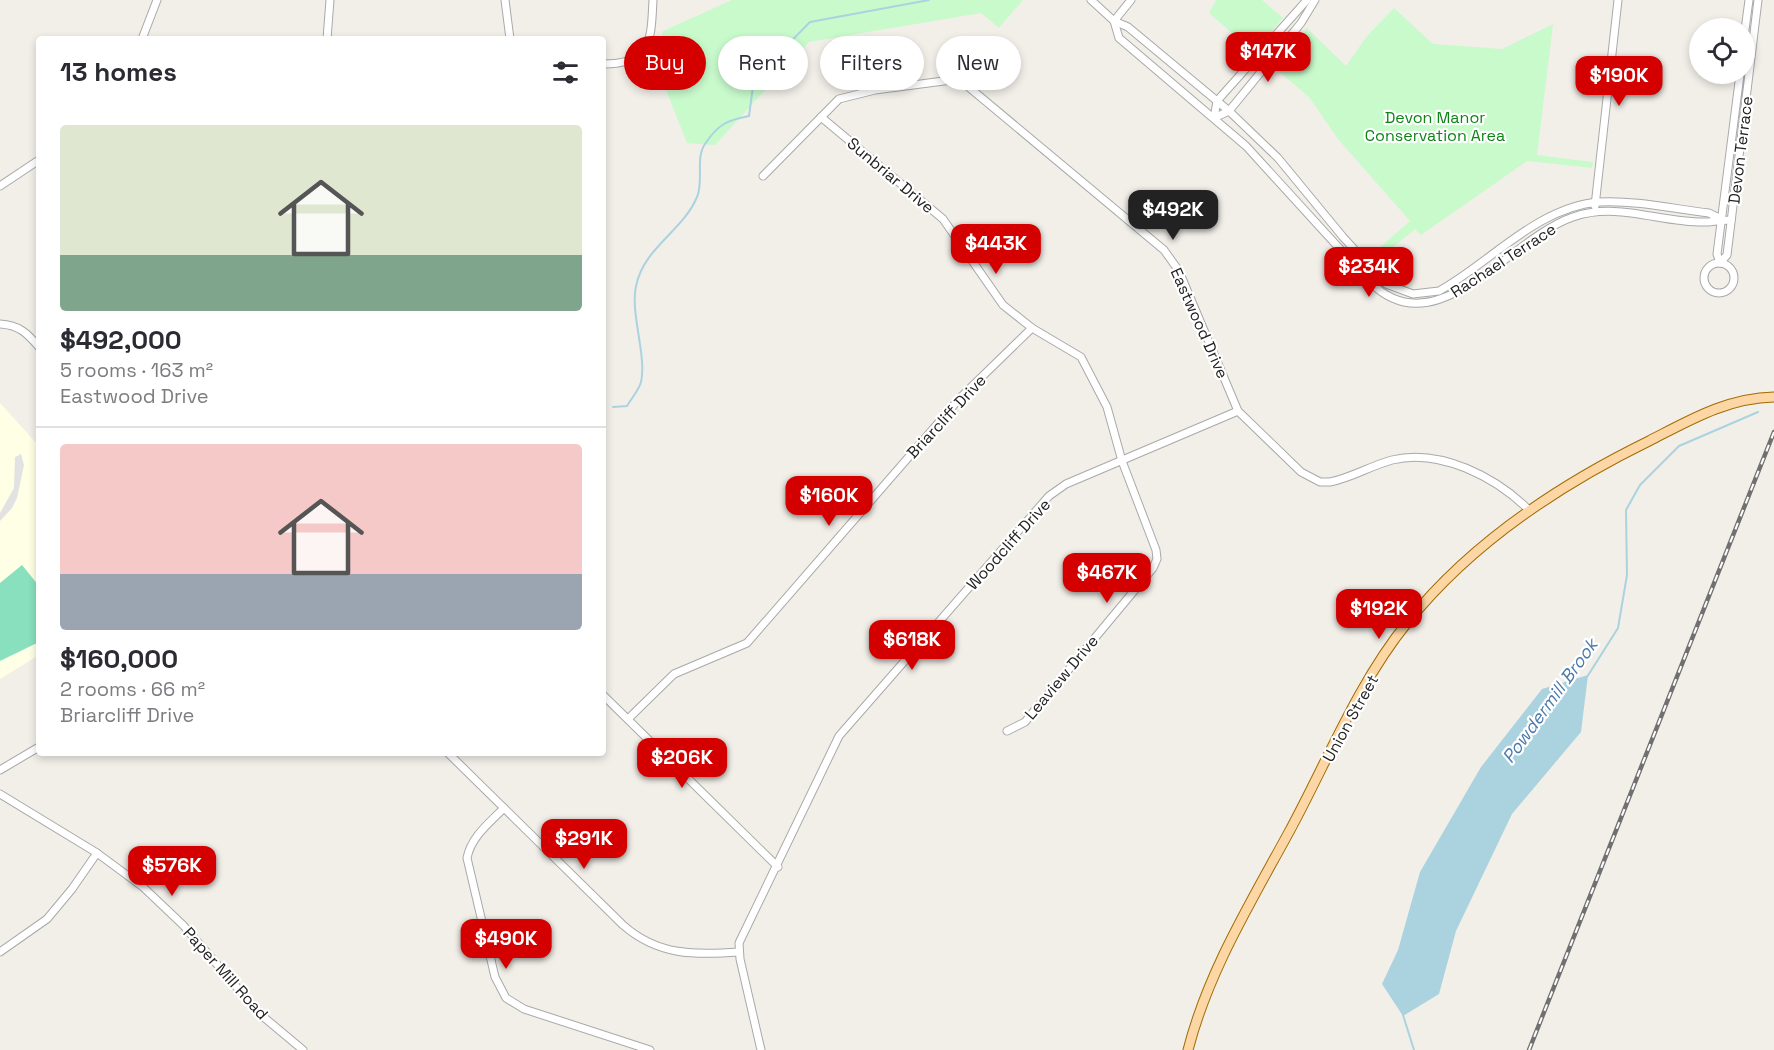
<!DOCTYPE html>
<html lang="en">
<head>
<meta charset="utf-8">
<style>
	body { margin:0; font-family:"Space Grotesk",sans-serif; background:#f7f7f7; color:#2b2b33; height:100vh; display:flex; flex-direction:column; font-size:22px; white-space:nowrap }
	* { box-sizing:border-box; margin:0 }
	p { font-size:20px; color:#7c7c81 }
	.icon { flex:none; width:33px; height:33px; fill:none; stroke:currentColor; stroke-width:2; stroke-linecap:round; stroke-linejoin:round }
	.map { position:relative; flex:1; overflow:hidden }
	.sheet { position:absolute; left:36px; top:36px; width:570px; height:720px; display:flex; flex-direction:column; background:#fff; border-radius:6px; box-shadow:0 3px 9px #0003 }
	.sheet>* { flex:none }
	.hud { position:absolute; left:624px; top:36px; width:570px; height:54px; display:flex; gap:12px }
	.buttons { position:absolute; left:1689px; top:18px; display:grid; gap:12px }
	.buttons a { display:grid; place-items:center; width:66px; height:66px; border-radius:50%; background:#fff; box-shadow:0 3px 9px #0003; font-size:30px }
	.price { position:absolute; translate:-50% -51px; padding:0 14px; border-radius:12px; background:#d40000; color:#fff; font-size:20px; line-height:39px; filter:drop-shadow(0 2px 3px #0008) }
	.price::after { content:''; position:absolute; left:50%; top:36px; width:18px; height:14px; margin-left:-9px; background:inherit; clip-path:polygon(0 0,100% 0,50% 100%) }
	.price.active { background:#222; color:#fff }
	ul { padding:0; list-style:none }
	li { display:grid; align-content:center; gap:12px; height:318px; padding:0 24px }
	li+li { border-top:2px solid #e1e1e2 }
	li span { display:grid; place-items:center; height:186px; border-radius:6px; color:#555 }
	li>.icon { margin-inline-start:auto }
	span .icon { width:108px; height:108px; fill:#fffc; stroke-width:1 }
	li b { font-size:26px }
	h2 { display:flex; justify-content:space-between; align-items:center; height:72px; padding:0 24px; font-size:26px }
	.chip { padding:0 21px; border-radius:27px; background:#fff; box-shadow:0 3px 9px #0003; font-size:21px; line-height:54px }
	.chip.active { background:#d40000; color:#fff }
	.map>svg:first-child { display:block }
</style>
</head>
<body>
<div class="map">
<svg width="1774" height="1050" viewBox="0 0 1774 1050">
	<rect width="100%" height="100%" fill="#f2efe9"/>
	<!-- education -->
	<path fill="#ffffe5" d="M0 403 39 446V655L0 679Z"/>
	<!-- park -->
	<g fill="#c8facc">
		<path d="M732 0H1023L999 28 981 13 809 42 715 145 687 143 653 57 660 45 663 31Z"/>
		<path d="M1216 0H1262L1283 18 1254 52 1209 13Z"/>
		<path d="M1394 8 1433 44 1502 49 1553 24 1537 155 1593 162 1592 168 1527 161 1421 235 1415 229 1374 263 1369 257 1410 221 1338 139 1309 97 1275 68 1307 28 1346 66 1367 36Z"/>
	</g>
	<!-- pitch -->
	<path fill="#88e0be" d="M22 565 39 586V642L0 661V583Z"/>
	<!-- parking -->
	<path fill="#e2e2e2" d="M21 454 24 465 17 498 12 508 0 521V513L14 488 15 457Z"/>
	<!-- water -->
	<path fill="#aad3df" d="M1588 675 1581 732 1512 814 1456 931 1439 994 1403 1016 1382 984 1398 950 1420 872 1481 767 1542 689Z"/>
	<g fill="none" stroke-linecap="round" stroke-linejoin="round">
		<!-- stream -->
		<g stroke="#aad3df" stroke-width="2">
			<path d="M613 407 627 406C631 399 639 390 641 382 647 356 630 313 636 286 644 247 683 231 697 197 704 182 695 158 705 144 718 124 728 120 749 116L754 79 810 22 929 0"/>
			<path d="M1587 677 1618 628 1627 575 1626 510 1640 485 1679 446 1758 412"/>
			<path d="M1403 1015 1414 1050"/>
		</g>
		<!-- minor casing -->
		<g stroke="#a9a9a9" stroke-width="9">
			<g id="minor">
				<path d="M505 0 510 39"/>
				<path d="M1091 0 1114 21 1128 27 1229 111 1278 158 1343 237 1386 284 1413 294 1439 291C1490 263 1537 207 1599 202 1635 200 1674 209 1709 213L1721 219"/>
				<path d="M1114 21 1119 38 1246 146 1371 283C1437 348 1510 238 1573 217 1618 201 1663 224 1708 222 1716 221 1723 220 1731 220"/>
				<path d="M1114 21 1131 0"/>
				<path d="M1744 37 1749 0"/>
				<path d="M142 39 157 0"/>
				<path d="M327 39 330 0"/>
				<path d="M603 64C652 64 651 40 653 0"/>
				<path d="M1740 74 1717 254 1720 263 1727 255 1758 0"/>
				<path d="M821 117 943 219 1003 305 1032 328 1081 357 1107 407 1122 461 1156 550 1157 559 1153 568 1025 722 1007 731"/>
				<path d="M1214 118 1229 111 1301 23 1315 0"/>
				<path d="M1214 118 1217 101 1307 0"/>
				<path d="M763 176 839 99 875 90 959 79 1164 250 1179 271 1238 411 1301 472 1320 482H1330C1351 478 1370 466 1392 460 1440 448 1496 477 1530 511"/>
				<path d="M0 186 39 160"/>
				<path d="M1595 206 1618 0"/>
				<circle cx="1719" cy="278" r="15"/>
				<path d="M0 324C19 325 27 333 39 347"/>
				<path d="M603 695 778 867"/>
				<path d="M628 719 674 674 747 643 960 398 1032 328"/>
				<path d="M448 753 623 925C658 956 695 955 739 952"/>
				<path d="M0 770 39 747"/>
				<path d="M0 794 97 853 143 887 183 925 260 1014 303 1050"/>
				<path d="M504 808C489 823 471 837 467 858L495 977 506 998 524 1009 650 1050"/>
				<path d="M0 952 47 919 72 889 97 853"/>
				<path d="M761 1050 740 959 739 943 839 736 1049 496 1066 484 1238 411"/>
			</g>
		</g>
		<!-- major casing -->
		<g stroke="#a06b00" stroke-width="11">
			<path id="major" d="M1188 1050C1208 972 1251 902 1289 832 1326 764 1358 683 1407 623 1471 543 1559 485 1649 441 1690 420 1727 398 1774 397"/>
		</g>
		<!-- minor -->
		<use href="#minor" stroke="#fff" stroke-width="7"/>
		<!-- major -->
		<use href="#major" stroke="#fcd6a4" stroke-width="9"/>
		<!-- rail casing -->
		<g stroke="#707070" stroke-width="4.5">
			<path id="rail" d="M1529 1050 1774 432"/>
		</g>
		<!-- rail -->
		<use href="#rail" stroke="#fff" stroke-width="2" stroke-dasharray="7" stroke-linecap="butt"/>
	</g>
	<g text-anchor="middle" stroke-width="4.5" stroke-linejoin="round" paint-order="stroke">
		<!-- park labels -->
		<g font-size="16" fill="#0c8416" stroke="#fff">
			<text x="1435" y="123">Devon Manor<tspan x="1435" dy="18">Conservation Area</tspan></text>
		</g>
		<!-- street labels -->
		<g font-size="16" fill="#222" stroke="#fff">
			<text transform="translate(1740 150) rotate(-83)" y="6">Devon Terrace</text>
			<text transform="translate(891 175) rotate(40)" y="6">Sunbriar Drive</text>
			<text transform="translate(1503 260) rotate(-33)" y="6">Rachael Terrace</text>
			<text transform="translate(1200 323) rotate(66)" y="6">Eastwood Drive</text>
			<text transform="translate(946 416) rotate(-47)" y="6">Briarcliff Drive</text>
			<text transform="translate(1008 544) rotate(-48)" y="6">Woodcliff Drive</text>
			<text transform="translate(1061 677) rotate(-50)" y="6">Leaview Drive</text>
			<text transform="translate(1350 718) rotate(-61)" y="6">Union Street</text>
			<text transform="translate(226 973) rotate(48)" y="6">Paper Mill Road</text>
		</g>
		<!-- water labels -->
		<g font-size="18" font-style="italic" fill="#4a7aab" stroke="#fff">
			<text transform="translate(1550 701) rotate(-54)" y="6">Powdermill Brook</text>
		</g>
	</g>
</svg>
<div class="buttons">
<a><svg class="icon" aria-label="locate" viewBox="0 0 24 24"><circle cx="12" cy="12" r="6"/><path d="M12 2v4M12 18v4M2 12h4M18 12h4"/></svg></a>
</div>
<b class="price" style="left:1268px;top:83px">$147K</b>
<b class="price" style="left:1619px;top:107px">$190K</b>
<b class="price active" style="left:1173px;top:241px">$492K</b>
<b class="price" style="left:996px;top:275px">$443K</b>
<b class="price" style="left:1369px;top:298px">$234K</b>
<b class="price" style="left:829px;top:527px">$160K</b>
<b class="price" style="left:1107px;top:604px">$467K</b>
<b class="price" style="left:1379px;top:640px">$192K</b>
<b class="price" style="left:912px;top:671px">$618K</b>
<b class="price" style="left:682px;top:789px">$206K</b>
<b class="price" style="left:584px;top:870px">$291K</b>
<b class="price" style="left:172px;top:897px">$576K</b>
<b class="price" style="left:506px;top:970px">$490K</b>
<div class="hud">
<a class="chip active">Buy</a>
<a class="chip">Rent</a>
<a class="chip">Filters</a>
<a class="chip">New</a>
</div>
<section class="sheet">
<h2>13 homes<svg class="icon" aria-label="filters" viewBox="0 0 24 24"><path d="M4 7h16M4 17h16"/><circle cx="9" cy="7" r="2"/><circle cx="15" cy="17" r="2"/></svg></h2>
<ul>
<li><span style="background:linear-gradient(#dfe7d0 70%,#7fa58c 0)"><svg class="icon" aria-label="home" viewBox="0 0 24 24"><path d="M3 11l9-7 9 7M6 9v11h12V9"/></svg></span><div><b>$492,000</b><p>5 rooms · 163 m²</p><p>Eastwood Drive</p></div></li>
<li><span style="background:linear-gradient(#f6c9c9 70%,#9aa5b1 0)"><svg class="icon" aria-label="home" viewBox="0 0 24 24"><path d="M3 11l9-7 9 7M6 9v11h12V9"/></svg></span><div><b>$160,000</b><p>2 rooms · 66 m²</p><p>Briarcliff Drive</p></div></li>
</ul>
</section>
</div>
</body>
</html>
